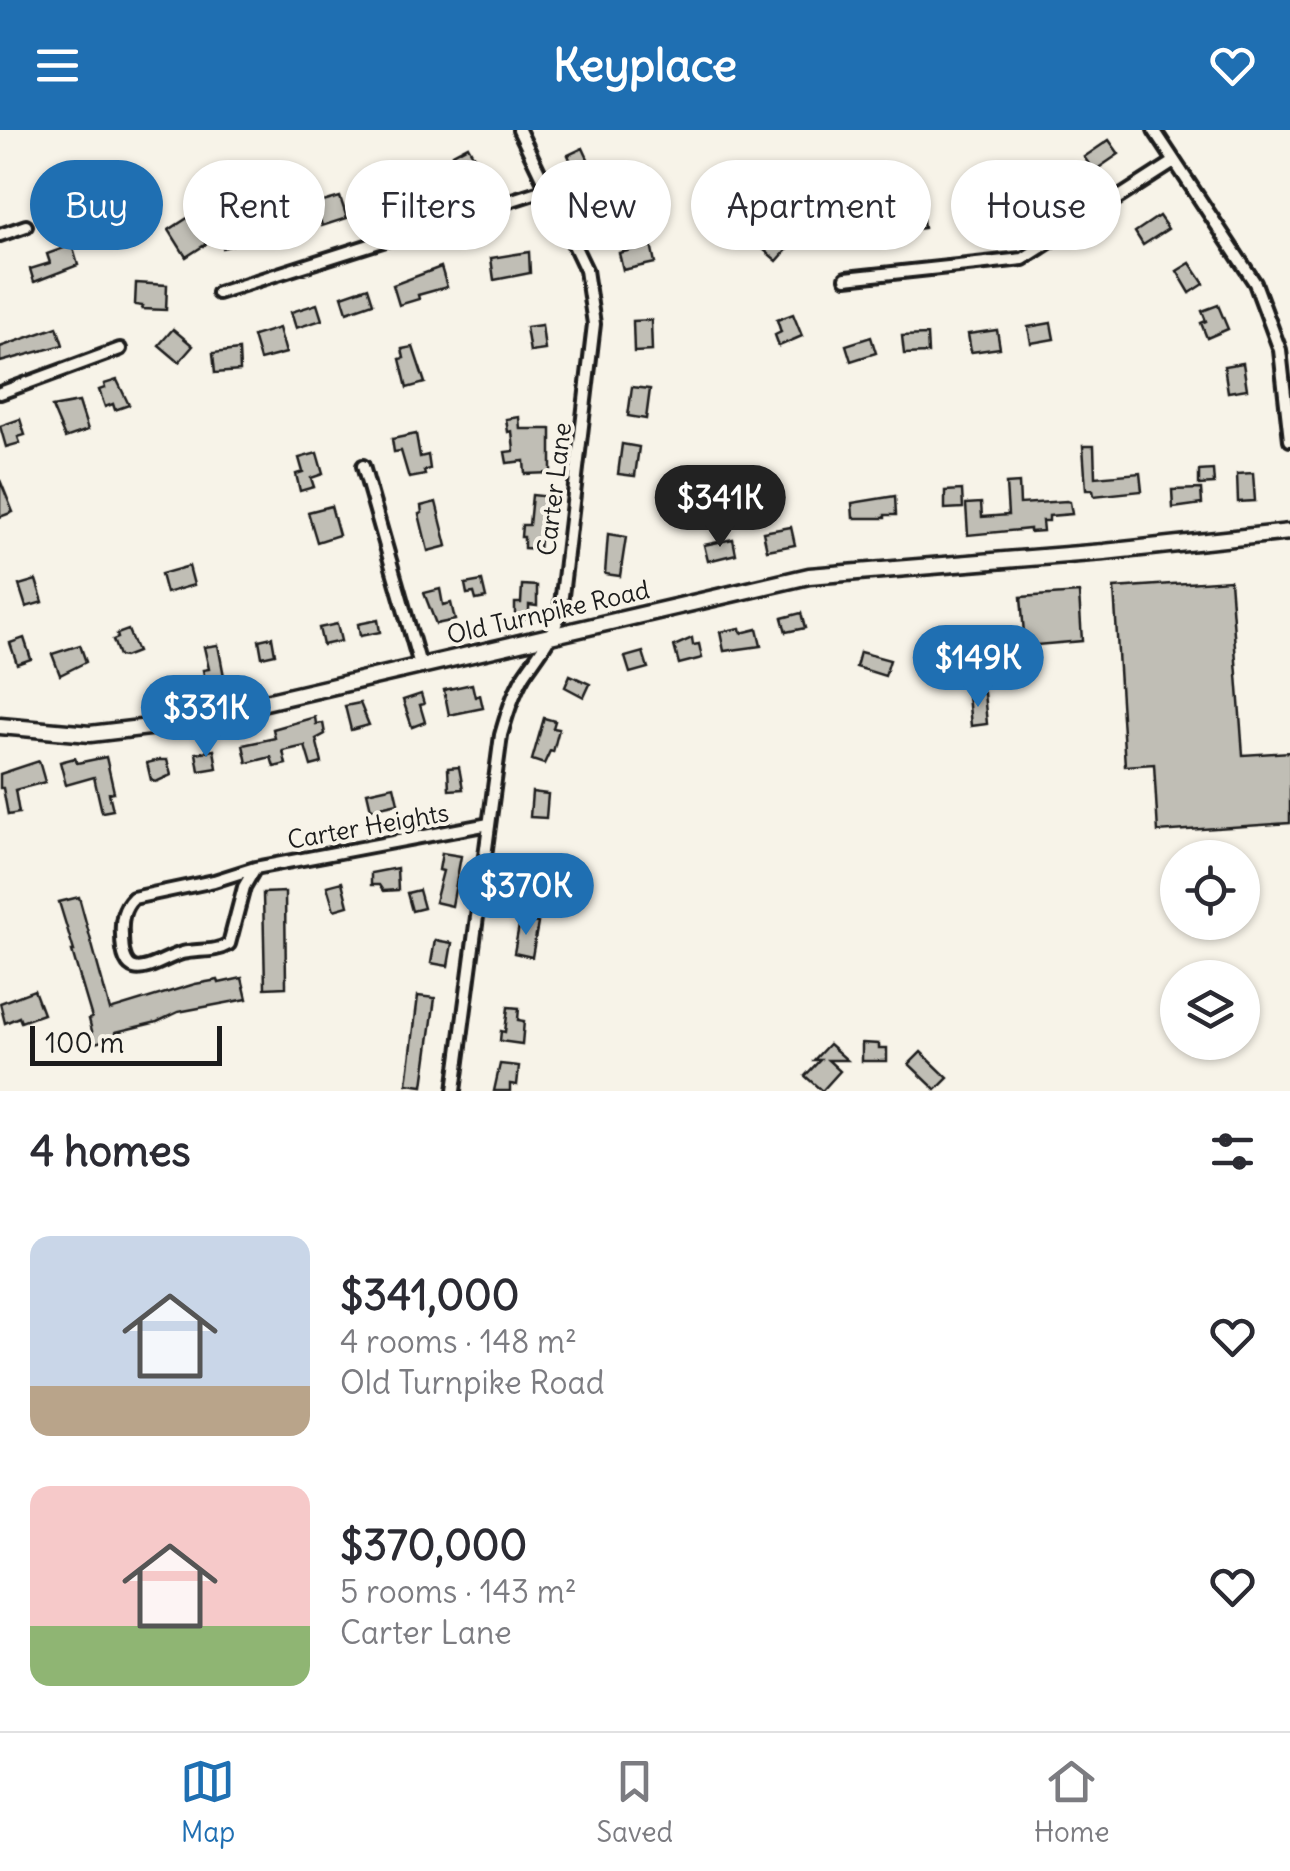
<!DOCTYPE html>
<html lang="en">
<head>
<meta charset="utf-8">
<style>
	body { margin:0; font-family:Delius,sans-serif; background:#f7f7f7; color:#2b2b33; height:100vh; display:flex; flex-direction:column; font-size:38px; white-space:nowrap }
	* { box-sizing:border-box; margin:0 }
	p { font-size:32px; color:#7c7c81 }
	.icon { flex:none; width:55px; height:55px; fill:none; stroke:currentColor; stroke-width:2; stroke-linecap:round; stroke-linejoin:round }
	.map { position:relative; height:961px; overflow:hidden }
	.drawer { display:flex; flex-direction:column; background:#fff; flex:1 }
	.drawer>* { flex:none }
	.top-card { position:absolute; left:30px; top:30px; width:1230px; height:90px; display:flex; gap:20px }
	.tools { position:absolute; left:1160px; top:710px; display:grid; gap:20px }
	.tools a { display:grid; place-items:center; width:100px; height:100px; border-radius:50%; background:#fff; box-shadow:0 2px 8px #0004; font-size:50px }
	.scale { position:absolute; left:30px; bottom:25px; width:192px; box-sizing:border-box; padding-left:10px; border:5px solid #1c1c1c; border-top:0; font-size:28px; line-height:35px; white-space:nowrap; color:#1c1c1c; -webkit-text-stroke:8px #f7f3e8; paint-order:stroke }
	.price { position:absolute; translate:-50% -85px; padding:0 22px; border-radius:35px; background:#1f6fb2; color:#fff; font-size:32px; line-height:65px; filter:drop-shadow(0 2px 5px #0008) }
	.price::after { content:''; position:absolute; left:50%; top:60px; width:30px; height:22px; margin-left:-15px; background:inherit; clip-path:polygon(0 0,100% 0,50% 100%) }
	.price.active { background:#222; color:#fff }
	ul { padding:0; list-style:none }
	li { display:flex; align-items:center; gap:30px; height:250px; padding:0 30px }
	li span { display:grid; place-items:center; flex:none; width:280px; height:200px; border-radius:20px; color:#555 }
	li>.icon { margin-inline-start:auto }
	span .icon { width:120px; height:120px; fill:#fffc; stroke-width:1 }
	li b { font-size:42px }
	h2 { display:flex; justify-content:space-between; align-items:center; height:120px; padding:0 30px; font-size:42px }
	.chip { padding:0 35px; border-radius:45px; background:#fff; box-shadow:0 2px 8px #0004; font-size:35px; line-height:90px }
	.chip.active { background:#1f6fb2; color:#fff }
	header { display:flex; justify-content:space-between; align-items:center; height:130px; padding:0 30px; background:#1f6fb2; color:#fff; font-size:45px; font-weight:700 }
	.tabs { display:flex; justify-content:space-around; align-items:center; height:140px; border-top:2px solid #e1e1e2; background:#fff; font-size:28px; color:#7c7c81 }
	.tabs a { display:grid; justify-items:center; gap:5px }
	.tabs .active { color:#1f6fb2 }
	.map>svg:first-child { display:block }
</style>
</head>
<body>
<header><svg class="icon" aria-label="menu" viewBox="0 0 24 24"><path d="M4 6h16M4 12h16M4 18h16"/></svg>Keyplace<svg class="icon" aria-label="heart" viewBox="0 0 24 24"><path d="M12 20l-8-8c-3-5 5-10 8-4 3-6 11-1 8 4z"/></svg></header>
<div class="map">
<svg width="1290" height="961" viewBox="0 0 1290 961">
	<rect width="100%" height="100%" fill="#f7f3e8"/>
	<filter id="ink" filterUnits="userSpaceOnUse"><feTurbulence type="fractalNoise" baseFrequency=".01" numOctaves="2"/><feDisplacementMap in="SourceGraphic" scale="20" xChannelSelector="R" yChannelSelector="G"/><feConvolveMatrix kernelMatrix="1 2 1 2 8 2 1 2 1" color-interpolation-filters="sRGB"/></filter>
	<g filter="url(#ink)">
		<!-- building -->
		<g fill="#c0beb5" stroke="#1c1c1c" stroke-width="2.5">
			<path d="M1109 10 1119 24 1094 41 1084 27Z"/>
			<path d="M468 16 481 39 464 47 462 43 365 79 360 63 429 40 454 28 453 24Z"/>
			<path d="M583 18 595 44 580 51 568 25Z"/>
			<path d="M648 38 654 53 641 59 634 44Z"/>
			<path d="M973 65V69L983 68 986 90 963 93 959 67Z"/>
			<path d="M340 67 347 88 322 96 316 74Z"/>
			<path d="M606 70 620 96 605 103 592 77Z"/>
			<path d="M856 70V87H834L833 71Z"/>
			<path d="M907 73 909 83 922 81 924 98 900 101 897 74Z"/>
			<path d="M292 81 299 98 273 108 266 91Z"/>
			<path d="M1159 86 1168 99 1143 115 1135 102Z"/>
			<path d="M189 87 206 114 186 127 169 100Z"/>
			<path d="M244 93 249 110 223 118 218 100Z"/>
			<path d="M774 99 792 114 777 131 764 120 767 117 762 113Z"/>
			<path d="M650 109 655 133 623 140 619 123 636 119 635 113Z"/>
			<path d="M72 115 78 135 34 152 30 139 50 133 47 124Z"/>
			<path d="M529 122 530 143 494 150 491 128Z"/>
			<path d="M1190 133 1204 154 1190 163 1177 141Z"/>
			<path d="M441 137 447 157 418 165 419 169 399 175 393 155Z"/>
			<path d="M136 153 167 155 166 180 142 179 143 176 135 175Z"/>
			<path d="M368 157 373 173 347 182 342 166Z"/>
			<path d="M317 174 322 190 296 198 291 182Z"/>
			<path d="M1218 175 1228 199 1207 208 1201 193 1206 191 1202 181Z"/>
			<path d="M793 184 802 206 779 216 775 205 781 202 777 190Z"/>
			<path d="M651 190 652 221 634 222 633 191Z"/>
			<path d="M1051 193 1054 209 1031 213 1028 197Z"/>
			<path d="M542 195 545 220 530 222 526 197Z"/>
			<path d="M57 197 63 215 0 232V217Z"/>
			<path d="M279 198 286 223 260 230 253 206Z"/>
			<path d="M173 199 193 216 179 232 159 215Z"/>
			<path d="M997 200 1000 218 971 222 968 204Z"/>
			<path d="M927 205 928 223 904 224 902 206Z"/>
			<path d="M871 207 876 223 851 231 846 215Z"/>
			<path d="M413 217 425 253 407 258 400 229 404 228 402 219Z"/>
			<path d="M239 220 240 241 215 243 213 223Z"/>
			<path d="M1243 233 1247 259 1228 262 1224 236Z"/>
			<path d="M117 250 129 275 115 280 113 274 105 277 99 260 105 258 104 254Z"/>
			<path d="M632 257 650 259 646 289 628 286Z"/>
			<path d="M79 272 88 300 65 308 52 277Z"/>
			<path d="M519 287 520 299H551V343L525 344 524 331 507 333 505 322 514 321 512 301 508 302 506 289Z"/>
			<path d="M20 289 25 305 18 307 20 313 6 317 0 296Z"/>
			<path d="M416 304 420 327 428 325 430 339 424 341 425 345 409 348 401 321 394 322 392 309Z"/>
			<path d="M622 314 639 317 635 346 618 344Z"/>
			<path d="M1083 316H1094L1095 347 1140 343 1142 361 1094 366 1093 360H1086Z"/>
			<path d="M317 323 323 344 311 348 314 357 300 361 296 344 303 342 299 328Z"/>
			<path d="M1213 340 1214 354 1199 355V341Z"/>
			<path d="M1253 343 1255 371 1238 372 1237 344Z"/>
			<path d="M0 350 13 382 0 387Z"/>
			<path d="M1019 353 1020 374 1067 371 1070 372 1072 384 1049 386V391H1042L1043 401 1030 402V399L968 405 966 374 981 373 982 387 1008 385 1006 354Z"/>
			<path d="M1201 359 1202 374 1173 378 1172 360Z"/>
			<path d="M962 360 963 378 945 379V361Z"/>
			<path d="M532 365 551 367 550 378 544 377 539 419 524 418V407H521L522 395H529Z"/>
			<path d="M895 366 896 385H885V388H853L852 373Z"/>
			<path d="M436 372 447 416 428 421 419 384 422 383 421 376Z"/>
			<path d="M331 376 339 405 317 412 308 382Z"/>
			<path d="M791 397 795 415 767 420 763 402Z"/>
			<path d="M608 404 626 407 620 446 605 444Z"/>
			<path d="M733 409 736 424 708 431 704 415Z"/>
			<path d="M189 436 194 455 166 463 161 444Z"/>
			<path d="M36 450 43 472 26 477 19 455Z"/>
			<path d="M1230 450 1243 625 1290 622V693L1158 702 1154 634 1125 636 1114 458Z"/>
			<path d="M482 451 486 468 476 470 474 463 467 464 465 454Z"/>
			<path d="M522 455 537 456V476L529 475V489L515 488V473H521Z"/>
			<path d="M440 459 443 475 451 473 455 490 436 494 424 463Z"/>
			<path d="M1079 463 1082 511 1025 516 1021 467Z"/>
			<path d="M801 483 805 498 786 502 782 488Z"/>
			<path d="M378 490 380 502 360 506 358 494Z"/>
			<path d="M337 494 341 511 323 515 319 498Z"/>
			<path d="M740 498 741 503 757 499 761 516 724 521 720 502Z"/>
			<path d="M128 500 137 522 124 527 119 526 113 510 118 508 117 504Z"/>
			<path d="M272 507 275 524 262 527 259 510Z"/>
			<path d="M24 508 31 529 17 534 10 513Z"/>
			<path d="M692 508 693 515 699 514 702 528 679 534 674 516Z"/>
			<path d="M80 515 86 532 60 545 52 524Z"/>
			<path d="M218 515 224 546 206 554 203 540 209 539 204 517Z"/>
			<path d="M643 522 648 538 630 543 625 527Z"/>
			<path d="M860 522 890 530 885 546 856 537Z"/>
			<path d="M570 545 590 554 584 567 565 557Z"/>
			<path d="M472 554 475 567 480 565 483 578 449 585 444 560Z"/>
			<path d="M984 563 987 594 971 596 968 565Z"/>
			<path d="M421 564 424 574 420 575 425 592 412 597 403 570Z"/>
			<path d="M360 573 369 595 351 600 345 576Z"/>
			<path d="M315 587 316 594 323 593 325 604 316 609 322 633 311 636 305 616 283 621 286 634 274 637 271 627 247 633 243 615 275 608 273 599Z"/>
			<path d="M544 588 555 591 553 598 559 599 553 622 550 621 544 634 532 630Z"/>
			<path d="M214 620 217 638 199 641 196 623Z"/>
			<path d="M106 627 114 662 109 663 113 680 102 682 94 647 66 655 60 632 75 628 77 633Z"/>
			<path d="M159 630H167L171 645 156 652 151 650 147 633Z"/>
			<path d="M39 631 45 652 15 660 19 683 8 685 3 658H0V644Z"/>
			<path d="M459 637 463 659 449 660 448 638Z"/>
			<path d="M394 656 398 673 371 679 367 662Z"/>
			<path d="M532 662 548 664 546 688 530 687Z"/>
			<path d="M442 723 461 726 452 776 435 772 443 741 439 740Z"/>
			<path d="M397 738 398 760 383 761 379 755H371V743Z"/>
			<path d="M536 744 541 764 525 768 520 747Z"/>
			<path d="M342 752 348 776 334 780 327 756Z"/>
			<path d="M419 760 424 778 412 781 407 763Z"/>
			<path d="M285 762 286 857 265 858 263 763Z"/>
			<path d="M79 767 110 880 195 854 218 850 219 853 242 848 247 869 178 882 157 892 116 902 117 907 95 913 89 889 92 888 72 821H74L59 772Z"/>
			<path d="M520 790 538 793 532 827 514 823Z"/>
			<path d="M435 810 452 813 448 836 431 833Z"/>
			<path d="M34 860 43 884 21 892 19 887 5 893 0 873Z"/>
			<path d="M418 866 435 868 423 956 407 954Z"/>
			<path d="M508 877 519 878 518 890 524 891 522 914 500 911 501 901 505 902Z"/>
			<path d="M862 913 879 914V918H887V931H862Z"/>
			<path d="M829 914 847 930H828L840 941 822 961 805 946 820 930H814Z"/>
			<path d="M921 922 948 948 936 960 909 934Z"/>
			<path d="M500 934 519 936 517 955 510 954V961H494Z"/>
		</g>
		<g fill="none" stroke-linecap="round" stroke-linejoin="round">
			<!-- street casing -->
			<g stroke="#1c1c1c" stroke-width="18">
				<g id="street">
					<path d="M1154 0 1255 153 1280 220 1290 310"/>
					<path d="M0 105 26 96"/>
					<path d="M846 148 1023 129 1174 32"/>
					<path d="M218 163 547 59"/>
					<path d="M0 263 120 219"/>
					<path d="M363 336 420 535"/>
					<path d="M255 738 244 757 229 814C214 823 199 819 182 823 156 830 122 863 122 805 121 790 123 778 133 768L214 751 255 738 489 694"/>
					<path d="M454 961 501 605C507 584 513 564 524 545 538 524 553 507 560 483L594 194 586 140 519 0"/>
				</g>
			</g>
			<!-- secondary casing -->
			<g stroke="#1c1c1c" stroke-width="21">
				<path id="secondary" d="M0 596 90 604 166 595 809 446 1104 422 1290 402"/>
			</g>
			<!-- street -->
			<use href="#street" stroke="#f7f3e8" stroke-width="10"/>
			<!-- secondary -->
			<use href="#secondary" stroke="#f7f3e8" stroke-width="14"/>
		</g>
	</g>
	<g text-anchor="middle" stroke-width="8" stroke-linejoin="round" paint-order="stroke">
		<!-- street labels -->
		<g font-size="25" fill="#1c1c1c" stroke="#f7f3e8">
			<text transform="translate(554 359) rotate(-83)" y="9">Carter Lane</text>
			<text transform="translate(548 482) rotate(-13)" y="9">Old Turnpike Road</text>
			<text transform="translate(368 696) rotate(-10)" y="9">Carter Heights</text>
		</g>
	</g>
</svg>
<div class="tools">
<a><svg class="icon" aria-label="locate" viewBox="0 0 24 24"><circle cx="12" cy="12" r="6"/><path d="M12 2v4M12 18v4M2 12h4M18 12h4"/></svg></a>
<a><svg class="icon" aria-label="layers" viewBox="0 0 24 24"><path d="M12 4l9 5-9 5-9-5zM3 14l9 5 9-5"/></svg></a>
</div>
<div class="scale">100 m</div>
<b class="price active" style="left:720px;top:420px">$341K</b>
<b class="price" style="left:978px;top:580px">$149K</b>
<b class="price" style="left:206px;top:630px">$331K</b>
<b class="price" style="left:526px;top:808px">$370K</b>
<div class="top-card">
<a class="chip active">Buy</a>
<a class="chip">Rent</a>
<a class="chip">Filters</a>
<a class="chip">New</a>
<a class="chip">Apartment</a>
<a class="chip">House</a>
</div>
</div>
<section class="drawer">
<h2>4 homes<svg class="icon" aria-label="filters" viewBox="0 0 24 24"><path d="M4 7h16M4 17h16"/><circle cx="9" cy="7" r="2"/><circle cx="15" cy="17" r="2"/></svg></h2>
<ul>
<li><span style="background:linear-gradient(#c9d6e8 75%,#b9a48a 0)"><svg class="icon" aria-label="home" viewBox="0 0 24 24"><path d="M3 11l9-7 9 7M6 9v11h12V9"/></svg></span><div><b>$341,000</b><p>4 rooms · 148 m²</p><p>Old Turnpike Road</p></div><svg class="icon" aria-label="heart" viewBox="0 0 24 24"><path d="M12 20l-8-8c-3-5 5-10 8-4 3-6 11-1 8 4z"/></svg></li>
<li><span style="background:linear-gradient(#f6c9c9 70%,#8fb573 0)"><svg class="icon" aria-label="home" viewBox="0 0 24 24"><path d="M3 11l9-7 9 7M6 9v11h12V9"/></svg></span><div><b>$370,000</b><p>5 rooms · 143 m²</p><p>Carter Lane</p></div><svg class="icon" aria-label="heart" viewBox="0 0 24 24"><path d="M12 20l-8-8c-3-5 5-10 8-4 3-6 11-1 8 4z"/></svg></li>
</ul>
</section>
<nav class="tabs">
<a class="active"><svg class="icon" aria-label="map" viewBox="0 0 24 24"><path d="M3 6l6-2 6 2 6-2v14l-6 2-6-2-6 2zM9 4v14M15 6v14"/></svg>Map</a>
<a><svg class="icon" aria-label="saved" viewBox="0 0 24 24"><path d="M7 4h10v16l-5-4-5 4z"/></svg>Saved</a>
<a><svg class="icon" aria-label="home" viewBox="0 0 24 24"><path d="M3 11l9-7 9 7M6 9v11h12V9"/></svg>Home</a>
</nav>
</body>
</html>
